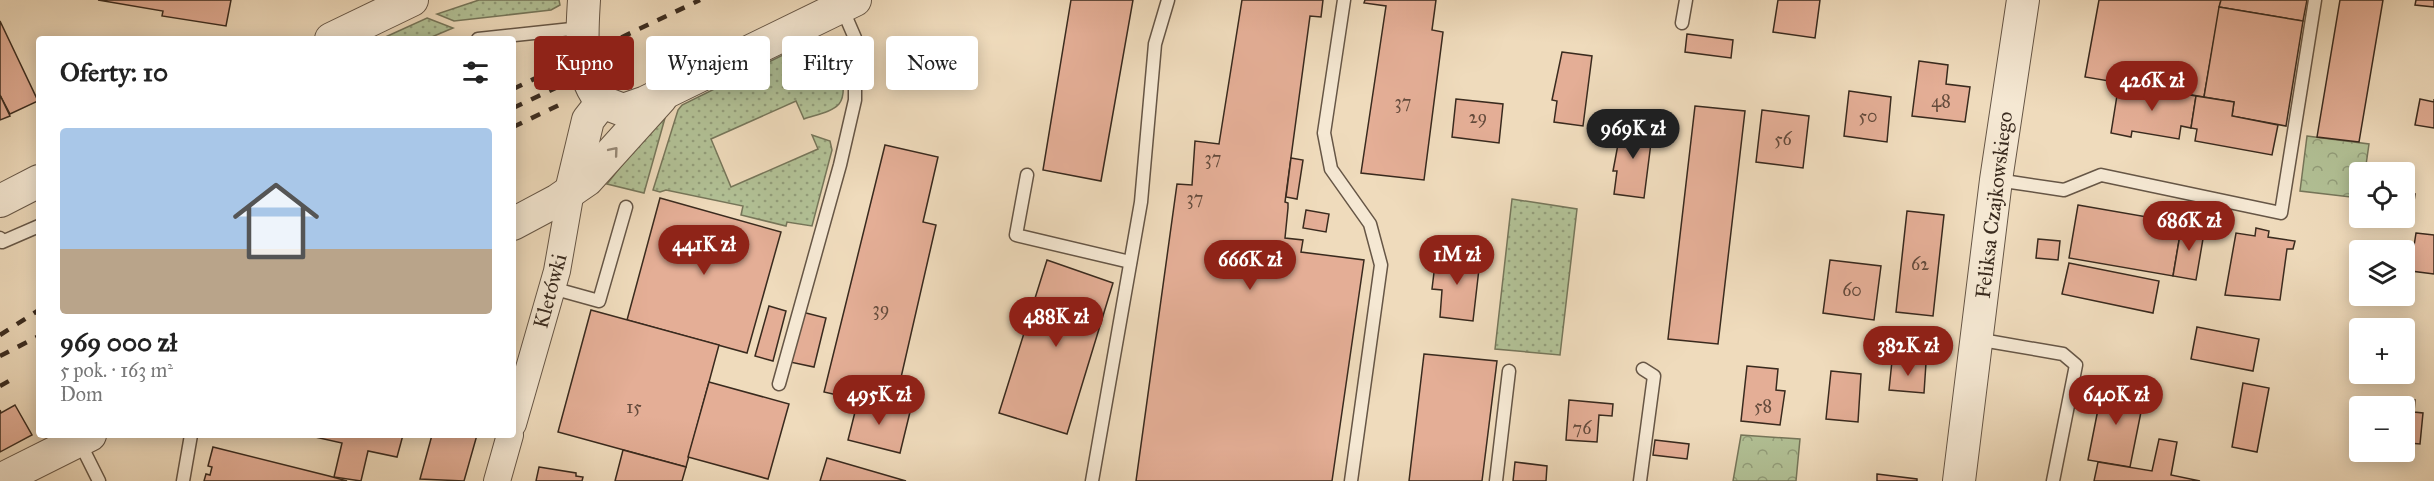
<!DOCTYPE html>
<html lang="pl">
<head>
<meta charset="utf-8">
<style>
	body { margin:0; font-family:"IM FELL Great Primer",serif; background:#f6f6f6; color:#222; height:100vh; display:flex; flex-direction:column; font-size:22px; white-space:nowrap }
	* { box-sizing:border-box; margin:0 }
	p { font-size:20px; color:#767676 }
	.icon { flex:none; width:33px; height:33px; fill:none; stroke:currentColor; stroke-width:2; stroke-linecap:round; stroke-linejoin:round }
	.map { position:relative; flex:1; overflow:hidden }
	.panel { position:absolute; left:36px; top:36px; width:480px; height:402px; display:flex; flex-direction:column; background:#fff; border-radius:6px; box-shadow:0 3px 15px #0003 }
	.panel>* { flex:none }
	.guide { position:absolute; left:534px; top:36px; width:570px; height:54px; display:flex; gap:12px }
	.controls { position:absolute; left:2349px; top:162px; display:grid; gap:12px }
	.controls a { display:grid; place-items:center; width:66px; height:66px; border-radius:6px; background:#fff; box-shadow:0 3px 15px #0003; font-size:30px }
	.price { position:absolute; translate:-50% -51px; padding:0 14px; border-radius:21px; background:#8f2418; color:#fff; font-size:20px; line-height:39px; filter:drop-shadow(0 2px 3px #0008) }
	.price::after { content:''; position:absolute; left:50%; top:36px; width:18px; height:14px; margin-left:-9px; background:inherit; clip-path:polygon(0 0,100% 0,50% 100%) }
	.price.current { background:#222; color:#fff }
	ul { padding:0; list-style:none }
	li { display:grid; align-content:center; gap:12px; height:318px; padding:0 24px }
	li span { display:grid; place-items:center; height:186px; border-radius:6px; color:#555 }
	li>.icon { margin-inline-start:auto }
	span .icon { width:108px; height:108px; fill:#fffc; stroke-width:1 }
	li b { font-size:26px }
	h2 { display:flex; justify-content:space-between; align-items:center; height:72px; padding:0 24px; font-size:26px }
	.pill { padding:0 21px; border-radius:6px; background:#fff; box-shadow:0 3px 15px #0003; font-size:21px; line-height:54px }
	.pill.current { background:#8f2418; color:#fff }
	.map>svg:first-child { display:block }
</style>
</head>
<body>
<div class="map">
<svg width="2434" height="481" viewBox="0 0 2434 481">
	<defs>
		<pattern id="grass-dots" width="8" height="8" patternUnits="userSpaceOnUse" patternTransform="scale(1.5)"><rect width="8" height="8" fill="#b2c196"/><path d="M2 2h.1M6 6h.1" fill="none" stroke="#929d7a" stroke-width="1.8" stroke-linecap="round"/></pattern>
		<pattern id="forest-crowns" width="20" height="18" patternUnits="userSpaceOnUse" patternTransform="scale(1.5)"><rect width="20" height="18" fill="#b2c196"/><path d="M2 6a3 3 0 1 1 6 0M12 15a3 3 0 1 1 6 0" fill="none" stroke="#929d7a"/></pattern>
	</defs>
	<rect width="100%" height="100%" fill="#efdbbc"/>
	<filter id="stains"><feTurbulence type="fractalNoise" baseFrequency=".00333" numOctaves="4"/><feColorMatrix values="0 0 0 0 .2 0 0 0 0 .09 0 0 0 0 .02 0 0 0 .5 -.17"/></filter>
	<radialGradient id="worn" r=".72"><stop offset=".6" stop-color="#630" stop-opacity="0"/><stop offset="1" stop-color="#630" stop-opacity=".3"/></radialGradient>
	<!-- grass -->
	<g fill="url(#grass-dots)" stroke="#76765a" stroke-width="1.5">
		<path d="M479 0H559L560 5 551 10 454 21 437 14Z"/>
		<path d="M427 18 453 28 427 39H381Z"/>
		<path d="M817 38C836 41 851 89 839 104 831 113 814 115 804 119L796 101 711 139 731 187 818 149 812 135 830 141 832 150 812 226 787 222 786 226 741 215 743 206 666 190 660 192 653 190 678 110 682 105Z"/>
		<path d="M665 118 644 193 607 184 639 143Z"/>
		<path d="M1512 199 1577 209 1560 355 1495 349Z"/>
	</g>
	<!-- forest -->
	<g fill="url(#forest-crowns)" stroke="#76765a" stroke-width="1.5">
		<path d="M2307 136 2369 144 2365 172H2360L2359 198 2300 191Z"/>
		<path d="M1741 435 1800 439 1796 481H1733Z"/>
	</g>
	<!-- building -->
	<g fill="#e4ae96" stroke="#392a1e" stroke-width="1.5">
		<path d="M98 0H231L226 26 162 16 163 11Z"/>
		<path d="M1071 0H1133L1101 181 1043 170Z"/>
		<path d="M1242 0H1323L1321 17 1310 16 1285 202 1288 203V208L1285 238 1303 240 1301 252 1364 260 1332 481H1136L1177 184 1192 185 1195 141 1219 144Z"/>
		<path d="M1365 0H1436L1432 30 1443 32 1424 180 1361 173 1386 6 1364 3Z"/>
		<path d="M1778 0H1820L1815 38 1773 32Z"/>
		<path d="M2099 0H2221L2204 97 2085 77Z"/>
		<path d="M2221 0H2307L2303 21 2219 7Z"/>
		<path d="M2340 0H2383L2359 142 2317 137Z"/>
		<path d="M2416 0H2434V7L2415 5Z"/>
		<path d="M2219 7 2303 21 2286 126 2232 116 2234 102 2204 97Z"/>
		<path d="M0 21 38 101 10 114 0 95Z"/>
		<path d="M1687 34 1733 40 1731 58 1685 52Z"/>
		<path d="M1562 52 1592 56 1583 126 1554 122 1557 101 1552 100Z"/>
		<path d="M1919 61 1948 65 1946 84 1970 87 1965 122 1912 116Z"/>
		<path d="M2119 83 2196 96 2191 128 2181 126 2179 139 2132 131 2131 137 2111 133Z"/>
		<path d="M1849 91 1891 97 1887 142 1844 136Z"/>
		<path d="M0 95 10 116 0 120Z"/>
		<path d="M2196 96 2234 102 2232 116 2278 125 2272 155 2195 141 2197 129 2191 128Z"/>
		<path d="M1456 99 1503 104 1499 143 1452 137Z"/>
		<path d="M2420 99 2434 102V99V128L2415 125Z"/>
		<path d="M1695 106 1745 111 1718 344 1668 339Z"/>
		<path d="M1762 110 1809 116 1803 168 1756 162Z"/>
		<path d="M1622 123 1653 127 1644 198 1614 194 1617 171H1613Z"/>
		<path d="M885 145 938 157 923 222 936 225 894 408 824 392Z"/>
		<path d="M1291 158 1303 160 1297 199 1286 197Z"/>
		<path d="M2404 193 2415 194 2411 225 2383 221 2384 218H2404Z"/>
		<path d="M660 198 781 232 747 353 627 320Z"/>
		<path d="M2078 205 2182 223 2173 276 2069 258Z"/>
		<path d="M1306 210 1329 214 1326 232 1303 228Z"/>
		<path d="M1907 211 1944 215 1933 316 1896 312Z"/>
		<path d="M2182 223 2205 227 2196 280 2173 276Z"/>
		<path d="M2256 228 2269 231 2268 237 2295 241 2293 249H2287L2280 300 2225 295 2236 233 2255 236Z"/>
		<path d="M2416 233 2434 235V274L2411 271 2413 257 2407 256 2408 246H2414Z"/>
		<path d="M2038 239 2060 241 2058 260 2036 258Z"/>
		<path d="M1436 256 1480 260 1473 321 1440 317 1442 290 1432 289Z"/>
		<path d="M1047 260 1113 283 1067 434 999 413Z"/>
		<path d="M1830 260 1881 266 1874 320 1823 313Z"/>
		<path d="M2069 263 2159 281 2153 313 2062 294Z"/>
		<path d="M769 306 786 311 773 361 755 356Z"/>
		<path d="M591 310 719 345 686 467 558 432Z"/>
		<path d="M802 312 826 318 814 367 790 362Z"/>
		<path d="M2197 327 2259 339 2253 371 2191 359Z"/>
		<path d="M1424 354 1497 361 1482 481H1409Z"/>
		<path d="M1892 361 1926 363 1924 393 1889 390Z"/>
		<path d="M1747 366 1778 369 1776 390 1785 391 1780 425 1741 421Z"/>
		<path d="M1831 371 1861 374 1858 422 1826 419Z"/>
		<path d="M709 382 789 404 768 479 688 457Z"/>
		<path d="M2243 383 2269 388 2257 452 2232 447Z"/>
		<path d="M2103 384 2145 392 2130 467 2088 460Z"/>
		<path d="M2393 397 2415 400 2414 412 2423 413 2420 444 2409 443 2404 446V406H2392Z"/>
		<path d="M858 400 910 412 900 453 848 440Z"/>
		<path d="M1569 400 1613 404 1612 416 1599 415 1597 442 1566 440Z"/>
		<path d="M15 405 32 435 0 452V410L1 413Z"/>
		<path d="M316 435H403L397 457 368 451 361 481 334 477 342 443 315 437Z"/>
		<path d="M432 435H477L464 481 420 479Z"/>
		<path d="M2159 439 2177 442 2171 475 2200 481H2094L2098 462 2152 471Z"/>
		<path d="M1655 440 1689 444 1687 459 1653 455Z"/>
		<path d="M213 447 329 476 347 481H204L206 474 210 475 212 467 208 466Z"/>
		<path d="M623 450 686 467 682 481H615Z"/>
		<path d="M827 458 906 481H820Z"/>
		<path d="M1515 462 1547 466 1546 481H1513Z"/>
		<path d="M539 467 576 473V476L583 477 582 481H536Z"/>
		<path d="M1877 474 1917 479V481H1877Z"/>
	</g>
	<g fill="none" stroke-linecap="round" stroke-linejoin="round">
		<!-- service casing -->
		<g stroke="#665646" stroke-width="15">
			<g id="service">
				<path d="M1344 0 1324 133 1331 169 1370 224 1381 265 1351 481"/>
				<path d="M1682 23 1686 0"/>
				<path d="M478 39 581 28"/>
				<path d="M1027 175 1016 235 1130 262"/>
				<path d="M1997 180 2064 190 2101 175 2281 213 2315 0"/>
				<path d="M0 238 2 242 39 226"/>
				<path d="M552 288 599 301 626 207"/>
				<path d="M1976 339 2063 354 2076 365 2053 481"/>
				<path d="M779 384 840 165 855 100V38L842 8"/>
				<path d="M79 441 99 481"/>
				<path d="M183 481 191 435"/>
				<path d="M1092 481 1141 202 1155 44 1168 0"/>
				<path d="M1496 481 1509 371"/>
				<path d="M1640 481 1654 376 1643 369"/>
			</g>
		</g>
		<!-- minor casing -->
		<g stroke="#665646" stroke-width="28">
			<g id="minor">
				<path d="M513 424 557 271 571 191"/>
				<path d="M497 481 510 435"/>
			</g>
		</g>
		<!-- tertiary casing -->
		<g stroke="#665646" stroke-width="34">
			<g id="tertiary">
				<path d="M584 0C582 33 578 76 602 102L623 110 646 102 855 0"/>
				<path d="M331 39 412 0"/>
				<path d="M571 191 588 120 602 102"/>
				<path d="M0 201 39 181"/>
				<path d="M513 224 558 200 587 180 661 98"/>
				<path d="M0 480 90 435"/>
				<path d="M1959 481 1996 180 2023 0"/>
			</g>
		</g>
		<!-- service -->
		<use href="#service" stroke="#f5e8d3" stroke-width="12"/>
		<!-- minor -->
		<use href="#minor" stroke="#f5e8d3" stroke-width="26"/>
		<!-- tertiary -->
		<use href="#tertiary" stroke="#f5e8d3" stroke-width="32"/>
		<!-- rail -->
		<g stroke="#392a1e" stroke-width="4.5" stroke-dasharray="10 10" stroke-linecap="butt">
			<path d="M513 89 700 0"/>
			<path d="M513 108 624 56"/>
			<path d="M513 127 559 105"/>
			<path d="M0 335 39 310"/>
			<path d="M0 356 39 336"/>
			<path d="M0 386 16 377"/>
		</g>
	</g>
	<!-- one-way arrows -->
	<defs><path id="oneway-chevron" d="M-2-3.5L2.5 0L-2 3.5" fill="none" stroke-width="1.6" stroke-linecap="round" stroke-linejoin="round" transform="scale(1.5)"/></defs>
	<use stroke="#978978" href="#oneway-chevron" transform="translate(614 151) rotate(-50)"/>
	<g text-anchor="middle" stroke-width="5" stroke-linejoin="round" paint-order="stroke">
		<!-- number labels -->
		<g font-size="18" fill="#644b3c">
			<text x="1941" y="107">48</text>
			<text x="1403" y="108">37</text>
			<text x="1868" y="122">50</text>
			<text x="1478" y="123">29</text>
			<text x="1783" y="145">56</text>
			<text x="1213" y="164">37</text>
			<text x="1195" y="204">37</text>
			<text x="1920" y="270">62</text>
			<text x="1852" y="296">60</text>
			<text x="881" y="315">39</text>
			<text x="1763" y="412">58</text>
			<text x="634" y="413">15</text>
			<text x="1582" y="434">76</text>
		</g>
		<!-- street labels -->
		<g font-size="21" fill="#392a1e" stroke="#f5e8d3">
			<text transform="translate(1994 205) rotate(-83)" y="7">Feliksa Czajkowskiego</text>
			<text transform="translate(550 291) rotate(-75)" y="7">Kletówki</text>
		</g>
	</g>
	<rect width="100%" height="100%" filter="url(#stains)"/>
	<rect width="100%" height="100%" fill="url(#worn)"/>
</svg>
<div class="controls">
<a><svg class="icon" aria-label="locate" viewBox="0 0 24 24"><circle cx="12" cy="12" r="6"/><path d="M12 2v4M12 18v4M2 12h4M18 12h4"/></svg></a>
<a><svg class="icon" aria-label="layers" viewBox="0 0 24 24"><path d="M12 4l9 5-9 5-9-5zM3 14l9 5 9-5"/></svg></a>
<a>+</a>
<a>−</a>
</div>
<b class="price" style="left:2152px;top:112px">426K zł</b>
<b class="price current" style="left:1633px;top:160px">969K zł</b>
<b class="price" style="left:2189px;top:252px">686K zł</b>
<b class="price" style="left:704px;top:276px">441K zł</b>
<b class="price" style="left:1457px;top:286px">1M zł</b>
<b class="price" style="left:1250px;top:291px">666K zł</b>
<b class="price" style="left:1056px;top:348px">488K zł</b>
<b class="price" style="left:1908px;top:377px">382K zł</b>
<b class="price" style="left:879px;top:426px">495K zł</b>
<b class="price" style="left:2116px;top:426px">640K zł</b>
<div class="guide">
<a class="pill current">Kupno</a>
<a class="pill">Wynajem</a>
<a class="pill">Filtry</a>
<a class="pill">Nowe</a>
</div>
<section class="panel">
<h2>Oferty: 10<svg class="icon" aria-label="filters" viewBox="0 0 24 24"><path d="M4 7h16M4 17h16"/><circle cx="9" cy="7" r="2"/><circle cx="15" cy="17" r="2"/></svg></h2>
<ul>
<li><span style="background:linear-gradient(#a9c7e8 65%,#b9a48a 0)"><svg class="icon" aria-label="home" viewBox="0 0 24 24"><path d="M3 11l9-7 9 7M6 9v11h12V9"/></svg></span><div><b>969 000 zł</b><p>5 pok. · 163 m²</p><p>Dom</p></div></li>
</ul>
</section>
</div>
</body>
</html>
